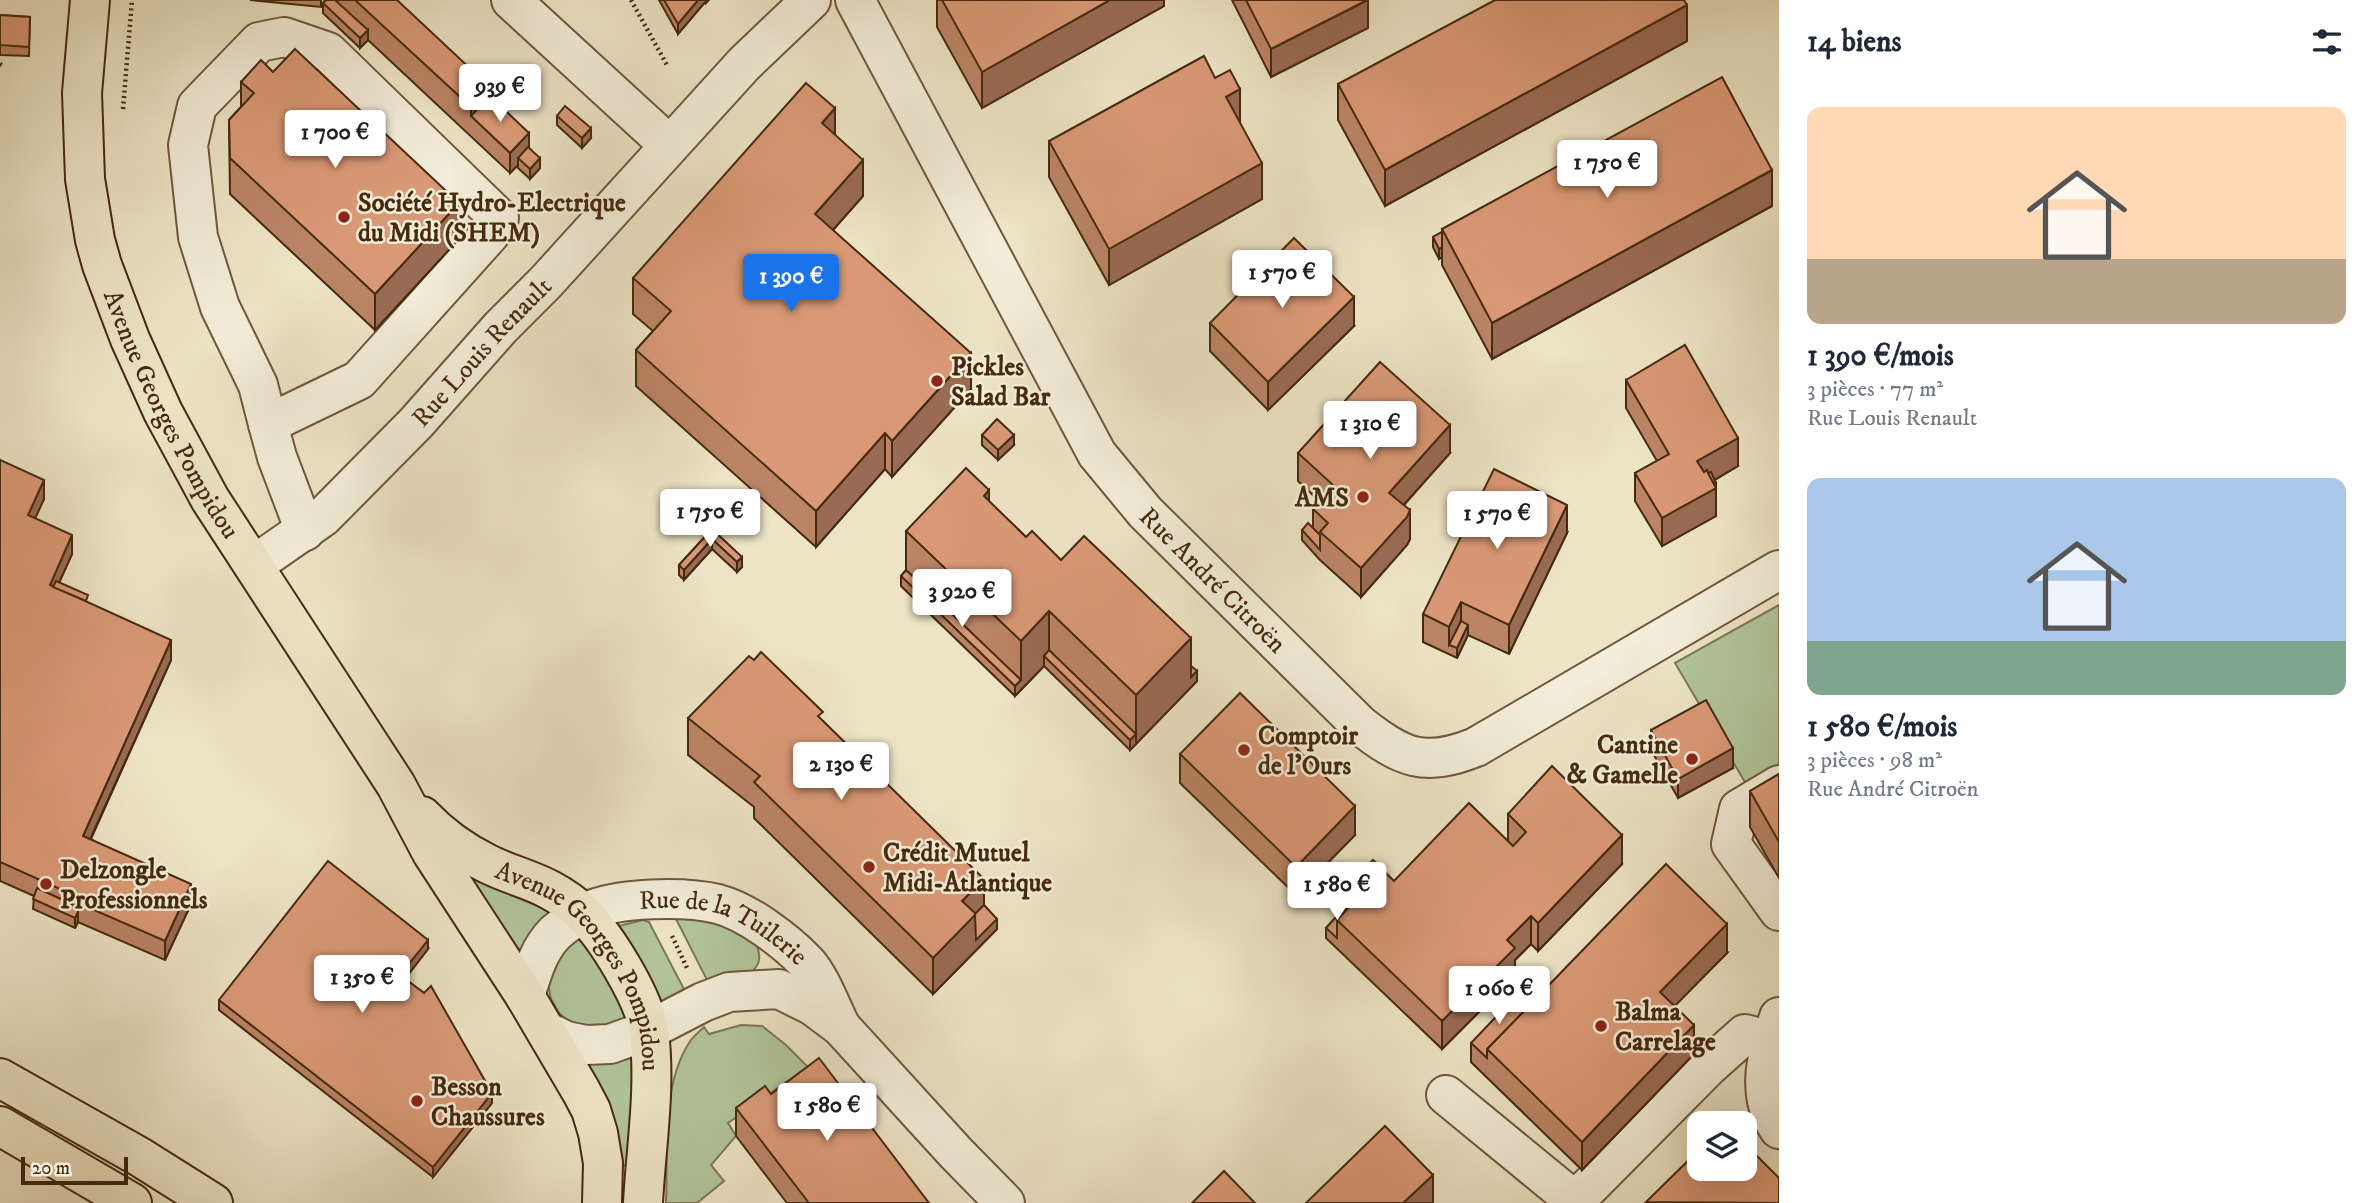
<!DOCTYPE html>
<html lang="fr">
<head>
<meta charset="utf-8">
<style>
	body { margin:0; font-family:"IM FELL DW Pica",serif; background:#f2f2f3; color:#1f2937; height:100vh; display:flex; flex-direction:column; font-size:26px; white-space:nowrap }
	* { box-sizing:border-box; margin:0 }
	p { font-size:23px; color:#747a83 }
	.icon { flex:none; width:38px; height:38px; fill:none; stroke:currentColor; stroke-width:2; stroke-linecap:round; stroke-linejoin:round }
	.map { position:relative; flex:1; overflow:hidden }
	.sheet { display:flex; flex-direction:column; background:#fff; width:595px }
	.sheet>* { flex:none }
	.tools { position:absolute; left:1687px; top:1111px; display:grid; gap:14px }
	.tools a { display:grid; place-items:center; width:70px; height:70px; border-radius:14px; background:#fff; box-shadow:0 7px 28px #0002; font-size:35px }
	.scale { position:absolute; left:21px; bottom:18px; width:107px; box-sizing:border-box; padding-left:7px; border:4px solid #452a0e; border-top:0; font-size:19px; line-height:24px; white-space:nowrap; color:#452a0e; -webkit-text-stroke:5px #f3edd9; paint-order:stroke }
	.price { position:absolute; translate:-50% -60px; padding:0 16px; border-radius:7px; background:#fff; color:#222; font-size:23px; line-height:46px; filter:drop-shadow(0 2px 4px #0008) }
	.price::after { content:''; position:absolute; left:50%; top:42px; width:21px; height:16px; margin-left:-10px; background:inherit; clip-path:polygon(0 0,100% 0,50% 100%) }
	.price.current { background:#1a73e8; color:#fff }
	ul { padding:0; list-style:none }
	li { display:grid; align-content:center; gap:14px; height:371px; padding:0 28px }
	li span { display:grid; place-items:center; height:217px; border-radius:14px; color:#555 }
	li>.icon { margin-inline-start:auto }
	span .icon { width:126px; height:126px; fill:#fffc; stroke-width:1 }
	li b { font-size:30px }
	h2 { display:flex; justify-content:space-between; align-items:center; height:84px; padding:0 28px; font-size:30px }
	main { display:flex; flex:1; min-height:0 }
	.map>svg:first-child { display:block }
</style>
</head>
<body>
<main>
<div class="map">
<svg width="1779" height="1203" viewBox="0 0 1779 1203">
	<rect width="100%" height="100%" fill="#ede4c5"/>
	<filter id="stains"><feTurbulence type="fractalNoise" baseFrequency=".00286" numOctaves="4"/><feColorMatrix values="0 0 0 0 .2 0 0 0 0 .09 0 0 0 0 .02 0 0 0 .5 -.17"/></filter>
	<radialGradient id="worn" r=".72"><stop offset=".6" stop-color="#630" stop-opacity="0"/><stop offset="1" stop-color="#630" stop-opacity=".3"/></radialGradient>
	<!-- green -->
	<g fill="#b2c59a" stroke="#7c7854" stroke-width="2">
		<path d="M1779 605V772L1749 789 1675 663Z"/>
		<path d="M437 842 553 909 521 950 515 947Z"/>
		<path d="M701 915 754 939C761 954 763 964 748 975L707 980 675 917Z"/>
		<path d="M643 920 649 922 685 991 658 1006 611 928Z"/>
		<path d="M582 935 629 1015 625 1023 606 1029 573 1025 559 1013 551 999 548 984 554 956Z"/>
		<path d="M741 1025 762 1026 786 1045 808 1067 728 1123 736 1136 711 1165 724 1181 697 1203H666C668 1153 661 1086 689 1043 692 1037 699 1032 704 1027L709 1034Z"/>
		<path d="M637 1052 634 1167 620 1165C618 1124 607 1099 587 1064Z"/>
	</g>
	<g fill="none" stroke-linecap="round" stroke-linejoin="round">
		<!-- minor casing -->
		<g stroke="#6f583c" stroke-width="42">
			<g id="minor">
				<path d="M511 0 669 145"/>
				<path id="s1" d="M855 0 1097 454 1145 512 1360 725C1402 758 1424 768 1476 747L1779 570"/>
				<path d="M284 37 328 52 499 218 490 234 359 380 268 424 258 385 220 307 198 237 188 145 197 106 259 42Z"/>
				<path d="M268 424 277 457 305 531"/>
				<path id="s2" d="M254 565 323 517 416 423 501 327 546 282 744 64 811 0"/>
				<path d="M1779 785 1739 809 1731 844 1779 911"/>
				<path id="s3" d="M525 996C532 974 538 950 555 933 563 926 575 917 586 912 617 897 685 896 718 904 748 912 786 941 807 963 820 977 831 1007 840 1025"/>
				<path d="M1779 1017C1767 1054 1755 1094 1779 1129"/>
				<path d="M546 1031 566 1041 586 1045 610 1044 649 1030 703 1002 729 992 779 989 813 1006 841 1027 956 1153 1005 1203"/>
				<path d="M1446 1095 1575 1201 1709 1066 1745 1034 1772 1041"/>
			</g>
		</g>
		<!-- major casing -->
		<g stroke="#452a0e" stroke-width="42">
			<g id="major">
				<path id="s4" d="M90 0 82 93 85 179 95 240 102 265 130 339 163 412 210 499 396 785 432 853 525 996 581 1091 591 1110 598 1133 603 1163 602 1203"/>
				<path id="s5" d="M422 816C440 835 462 851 486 863 507 874 530 879 550 890 561 896 572 903 581 912 605 934 645 999 649 1032 656 1088 646 1147 643 1203"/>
				<path d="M0 1078 140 1157 213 1203"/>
				<path d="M0 1126 132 1203"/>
			</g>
		</g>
		<!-- path -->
		<g stroke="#452a0e" stroke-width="4.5" stroke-dasharray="2 3.5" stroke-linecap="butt">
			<path d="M631 0 668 67"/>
			<path d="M0 64 2 65"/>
			<path d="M123 109 132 0"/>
			<path d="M672 936 688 970"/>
		</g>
		<!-- minor -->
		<use href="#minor" stroke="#f3edd9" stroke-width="38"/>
		<!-- major -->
		<use href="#major" stroke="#ede4c5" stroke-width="38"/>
	</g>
	<!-- wall -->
	<g fill="#bb8465" stroke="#452a0e" stroke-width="2">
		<path d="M250 0H321V7Z"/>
		<path d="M325 0H397L490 96 529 148 540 168 530 179 518 168V165L510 173 368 40 360 48 323 13V3Z"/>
		<path d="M659 0H709L706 3V1L678 34Z"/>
		<path d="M937 0H1164V6L982 108 937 27Z"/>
		<path d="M1232 0H1368V28L1271 77Z"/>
		<path d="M0 15 30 17 29 56 0 55Z"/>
		<path d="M1687 41 1385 206 1338 120V84Z"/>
		<path d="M241 82 459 239 375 330 230 194 229 120 241 107Z"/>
		<path d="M557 116 591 138 582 148 557 125Z"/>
		<path d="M1240 124 1262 199 1109 285 1049 177V141Z"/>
		<path d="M835 134 863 196 833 230 971 389 892 477 885 469 816 547 636 386V350L653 331 633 314V278Z"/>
		<path d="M1772 206 1492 359 1442 265V257L1439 259 1433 247V237L1442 232V229Z"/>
		<path d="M1210 323 1354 326 1268 410 1210 351Z"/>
		<path d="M1626 380 1738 466 1715 480 1716 493V516L1662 546 1635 501V473L1657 461 1626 408Z"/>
		<path d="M982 435 1014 445 998 460 982 445Z"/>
		<path d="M1298 453H1450L1404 505 1410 539 1407 545 1361 597 1320 560 1302 540V530L1313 528V509L1319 501 1298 481Z"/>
		<path d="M0 460 44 499 35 518 72 554 59 583 171 660 91 839 191 904 165 960 78 922 75 928 33 909 34 896 0 881Z"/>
		<path d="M989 502 1026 537 1061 560 1191 666 1197 681 1130 750 1044 666 1015 696 901 586V576L906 570V531Z"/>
		<path d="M712 529 742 567 737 572 712 549 684 580 679 575V565Z"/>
		<path d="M1567 533 1509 654 1468 635 1457 658 1423 642V614Z"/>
		<path d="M688 718 823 721 984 905 997 929 933 994 754 818V807L688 755Z"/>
		<path d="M1651 730 1733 768 1678 798 1651 750Z"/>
		<path d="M1180 754 1355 835 1296 895 1180 783Z"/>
		<path d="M1779 774V878L1750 827V791Z"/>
		<path d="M1508 814 1622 864 1538 951 1531 944 1515 960V976L1442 1049 1326 938V928L1351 901V882L1394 881 1508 841Z"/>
		<path d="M428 949 405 979 424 993 492 1103 433 1177 219 1010V1000Z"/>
		<path d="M1727 953 1674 1006 1694 1054 1582 1170 1471 1062V1043L1527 1008Z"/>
		<path d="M771 1094 929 1203H787L736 1136V1108Z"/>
	</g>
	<!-- shaded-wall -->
	<g fill="#996b53" stroke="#452a0e" stroke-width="2">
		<path d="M698 0H706V1L678 34V24Z"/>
		<path d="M1110 0H1164V6L982 108V72Z"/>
		<path d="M1368 0V28L1271 77V49Z"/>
		<path d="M1687 5V41L1385 206V170Z"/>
		<path d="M368 30V40L360 48V38Z"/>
		<path d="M490 87V115L471 116V107Z"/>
		<path d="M1240 89V125L1226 97Z"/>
		<path d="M835 108V145L822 123Z"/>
		<path d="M591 128V138L582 148V138Z"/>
		<path d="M529 133V152L518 158V165L510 173V153Z"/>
		<path d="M540 158V168L530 179V169Z"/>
		<path d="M863 160V196L815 250V214Z"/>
		<path d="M1262 163V199L1109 285V249Z"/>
		<path d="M1772 170V206L1492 359V323Z"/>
		<path d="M459 203V239L375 330V294Z"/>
		<path d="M1442 247V257L1439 259V249Z"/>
		<path d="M1354 297V326L1268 410V382Z"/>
		<path d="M971 353V389L892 477V441Z"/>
		<path d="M1450 425V453L1389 521V493Z"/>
		<path d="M885 433V469L816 547V511Z"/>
		<path d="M1014 435V445L998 460V450Z"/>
		<path d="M1738 438V466L1702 487 1697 461Z"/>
		<path d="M44 480V499L28 534V515Z"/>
		<path d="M1716 483V516L1662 546V518Z"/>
		<path d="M989 490V539L984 496Z"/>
		<path d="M1567 505V533L1509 654V625Z"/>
		<path d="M1410 510V539L1407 545 1361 597V568Z"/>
		<path d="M72 535V554L53 596 50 585Z"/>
		<path d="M712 539V549L684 580V570Z"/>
		<path d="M742 557V567L737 572V562Z"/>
		<path d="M1461 602V631L1449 645V627Z"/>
		<path d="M1049 611V660L1044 656V666L1015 696V686L1021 680V641Z"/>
		<path d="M1468 625V635L1457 658V648Z"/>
		<path d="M1191 638V677L1197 671V681L1136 744V695Z"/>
		<path d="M171 640V660L83 855V836Z"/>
		<path d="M1136 734V744L1130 750V740Z"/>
		<path d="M1733 748V768L1678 798V779Z"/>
		<path d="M1355 806V835L1296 895V867Z"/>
		<path d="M1622 835V864L1538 951V923Z"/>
		<path d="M984 879V915L997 919V929L933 994V958L962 901Z"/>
		<path d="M191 884V904L165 960V941Z"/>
		<path d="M78 912V922L75 928V918Z"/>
		<path d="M1531 916V944L1515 960V976L1442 1049V1021L1507 940Z"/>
		<path d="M1727 924V953L1660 1021V992Z"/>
		<path d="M428 940V949L400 985V975Z"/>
		<path d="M1694 1025V1054L1582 1170V1142Z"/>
		<path d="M492 1093V1103L433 1177V1167Z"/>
		<path d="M1433 1175V1203H1403Z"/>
	</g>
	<!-- building -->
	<g fill="#da9976" stroke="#452a0e" stroke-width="2">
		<path d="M326 0H335L368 30 360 38 323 3Z"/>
		<path d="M355 0H397L490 87 471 107Z"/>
		<path d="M664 0H698L678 24Z"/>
		<path d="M942 0H1110L982 72Z"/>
		<path d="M1246 0H1367L1271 49Z"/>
		<path d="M1495 0H1684L1687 5 1385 170 1338 84Z"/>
		<path d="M0 15 30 17 29 47 0 45Z"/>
		<path d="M295 49 459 203 375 294 230 158 229 120 254 93 241 82 261 60 273 72Z"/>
		<path d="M1204 56 1215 78 1230 70 1240 89 1226 97 1262 163 1109 249 1049 141Z"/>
		<path d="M1722 77 1772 170 1492 323 1442 229Z"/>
		<path d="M806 83 835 108 822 123 863 160 815 214 971 353 892 441 885 433 816 511 636 350 671 311 633 278Z"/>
		<path d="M490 96 529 133 510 153 471 116Z"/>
		<path d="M565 106 591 128 582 138 557 116Z"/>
		<path d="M528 147 540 158 530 169 518 158Z"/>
		<path d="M1442 232V247L1439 249 1433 237Z"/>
		<path d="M1294 238 1354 297 1268 382 1210 323Z"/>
		<path d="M1685 345 1738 438 1697 461 1704 472 1707 470 1716 488 1662 518 1635 473 1669 454 1626 380Z"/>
		<path d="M1380 362 1450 425 1389 493 1410 510 1407 517 1361 568 1320 532 1328 523 1313 509 1333 485 1298 453Z"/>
		<path d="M997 419 1014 435 998 450 982 435Z"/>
		<path d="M0 460 44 480 28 515 72 535 50 585 171 640 83 836 191 884 165 941 78 903 80 898 0 862Z"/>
		<path d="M966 468 989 490 984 496 1026 537 1032 531 1061 560 1084 536 1191 638 1136 695 1049 611 1021 641 906 531Z"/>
		<path d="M1494 469 1567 505 1509 625 1461 602 1449 627 1423 614Z"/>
		<path d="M1711 472 1716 483 1714 484 1708 473Z"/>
		<path d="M1308 523 1320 535V550L1302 530Z"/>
		<path d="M712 529 742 557 737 562 712 539 684 570 679 565Z"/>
		<path d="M906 570 1021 680 1015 686 901 576Z"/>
		<path d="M56 581 88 595 86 601 53 587Z"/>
		<path d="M1461 621 1468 625 1457 648 1449 645Z"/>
		<path d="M1049 650 1136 734 1130 740 1044 656Z"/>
		<path d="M761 652 823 712 818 716 984 879 962 901 976 914 933 958 754 782 760 776 688 718 749 656 754 660Z"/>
		<path d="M1191 666 1197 671 1191 677Z"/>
		<path d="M1240 693 1355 806 1296 867 1180 754Z"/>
		<path d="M1706 700 1733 748 1678 779 1651 730Z"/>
		<path d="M1552 766 1622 835 1538 923 1531 916 1507 940 1515 948 1442 1021 1337 920 1362 893 1351 882 1373 860 1394 881 1469 803 1513 846 1526 832 1508 814Z"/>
		<path d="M1779 774V842L1750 791Z"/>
		<path d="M328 861 428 940 400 975 424 993 431 986 492 1093 433 1167 219 1000Z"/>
		<path d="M1666 864 1727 924 1660 992 1694 1025 1582 1142 1487 1049Z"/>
		<path d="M37 888 78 907V912L75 918 33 899Z"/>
		<path d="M1351 901 1353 902 1337 920V938L1326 928Z"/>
		<path d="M984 905 997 919 976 940 975 914Z"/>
		<path d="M1515 997 1527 1008 1487 1049V1058L1471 1043Z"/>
		<path d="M819 1058 929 1203H809L736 1108 765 1086 771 1094Z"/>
		<path d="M1385 1126 1433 1175 1403 1203H1306Z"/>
		<path d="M1745 1144 1779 1178V1203L1646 1202 1699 1150V1169H1745Z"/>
		<path d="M1224 1171 1255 1203H1192Z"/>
	</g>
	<!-- markers -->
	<g fill="#8f2418" stroke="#f3edd9" stroke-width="2.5">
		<circle cx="344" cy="217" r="7"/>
		<circle cx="937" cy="381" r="7"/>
		<circle cx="1363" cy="497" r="7"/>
		<circle cx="1244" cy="750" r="7"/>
		<circle cx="1692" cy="759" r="7"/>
		<circle cx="869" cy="867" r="7"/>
		<circle cx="46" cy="884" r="7"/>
		<circle cx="1601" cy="1026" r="7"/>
		<circle cx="417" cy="1101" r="7"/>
	</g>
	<g text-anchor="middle" stroke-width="5" stroke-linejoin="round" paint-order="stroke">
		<!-- poi labels -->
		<g font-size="26" font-weight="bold" fill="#452a0e" stroke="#f3edd9" text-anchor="start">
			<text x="358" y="211">Société Hydro-Electrique<tspan x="358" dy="30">du Midi (SHEM)</tspan></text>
			<text x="951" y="375">Pickles<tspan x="951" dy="30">Salad Bar</tspan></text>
			<text x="1349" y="506" text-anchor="end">AMS</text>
			<text x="1258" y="744">Comptoir<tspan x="1258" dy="30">de l'Ours</tspan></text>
			<text x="1678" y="753" text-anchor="end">Cantine<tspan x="1678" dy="30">&amp; Gamelle</tspan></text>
			<text x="883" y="861">Crédit Mutuel<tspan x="883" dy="30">Midi-Atlantique</tspan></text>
			<text x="60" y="878">Delzongle<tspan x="60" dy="30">Professionnels</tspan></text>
			<text x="1615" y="1020">Balma<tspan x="1615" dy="30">Carrelage</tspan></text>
			<text x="431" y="1095">Besson<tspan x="431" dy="30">Chaussures</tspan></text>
		</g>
		<!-- street labels -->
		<g font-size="26" fill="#452a0e" stroke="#f3edd9">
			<text dy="9" stroke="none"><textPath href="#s2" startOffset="313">Rue Louis Renault</textPath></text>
			<text dy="9" stroke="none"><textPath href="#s4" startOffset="432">Avenue Georges Pompidou</textPath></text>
			<text dy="9" stroke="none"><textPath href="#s1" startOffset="686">Rue André Citroën</textPath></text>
			<text dy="9" stroke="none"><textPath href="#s3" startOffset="254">Rue de la Tuilerie</textPath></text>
			<text dy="9" stroke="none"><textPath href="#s5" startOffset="229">Avenue Georges Pompidou</textPath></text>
		</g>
	</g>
	<rect width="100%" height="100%" filter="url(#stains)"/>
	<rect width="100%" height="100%" fill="url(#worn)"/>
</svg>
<div class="tools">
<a><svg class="icon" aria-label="layers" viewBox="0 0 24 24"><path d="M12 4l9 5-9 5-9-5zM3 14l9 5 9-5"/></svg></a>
</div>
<div class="scale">20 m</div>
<b class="price" style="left:500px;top:124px">939 €</b>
<b class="price" style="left:335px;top:170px">1 700 €</b>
<b class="price" style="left:1607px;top:200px">1 750 €</b>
<b class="price" style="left:1282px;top:310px">1 570 €</b>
<b class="price current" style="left:791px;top:314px">1 390 €</b>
<b class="price" style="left:1370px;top:461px">1 310 €</b>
<b class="price" style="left:710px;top:549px">1 750 €</b>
<b class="price" style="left:1497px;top:551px">1 570 €</b>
<b class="price" style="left:962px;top:629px">3 920 €</b>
<b class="price" style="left:841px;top:802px">2 130 €</b>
<b class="price" style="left:1337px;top:922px">1 580 €</b>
<b class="price" style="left:362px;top:1015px">1 350 €</b>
<b class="price" style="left:1499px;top:1026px">1 060 €</b>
<b class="price" style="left:827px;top:1143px">1 580 €</b>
</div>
<section class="sheet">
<h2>14 biens<svg class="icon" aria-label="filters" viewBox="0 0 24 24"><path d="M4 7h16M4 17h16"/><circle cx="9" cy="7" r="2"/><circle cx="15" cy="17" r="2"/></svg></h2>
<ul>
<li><span style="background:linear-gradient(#ffd9b3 70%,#b9a48a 0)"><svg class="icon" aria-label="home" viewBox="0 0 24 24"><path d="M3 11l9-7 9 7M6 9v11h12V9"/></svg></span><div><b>1 390 €/mois</b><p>3 pièces · 77 m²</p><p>Rue Louis Renault</p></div></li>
<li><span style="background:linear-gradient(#a9c7e8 75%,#7fa58c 0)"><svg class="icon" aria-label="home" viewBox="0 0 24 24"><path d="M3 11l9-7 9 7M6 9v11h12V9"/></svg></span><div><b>1 580 €/mois</b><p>3 pièces · 98 m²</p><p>Rue André Citroën</p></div></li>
</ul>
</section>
</main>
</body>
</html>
